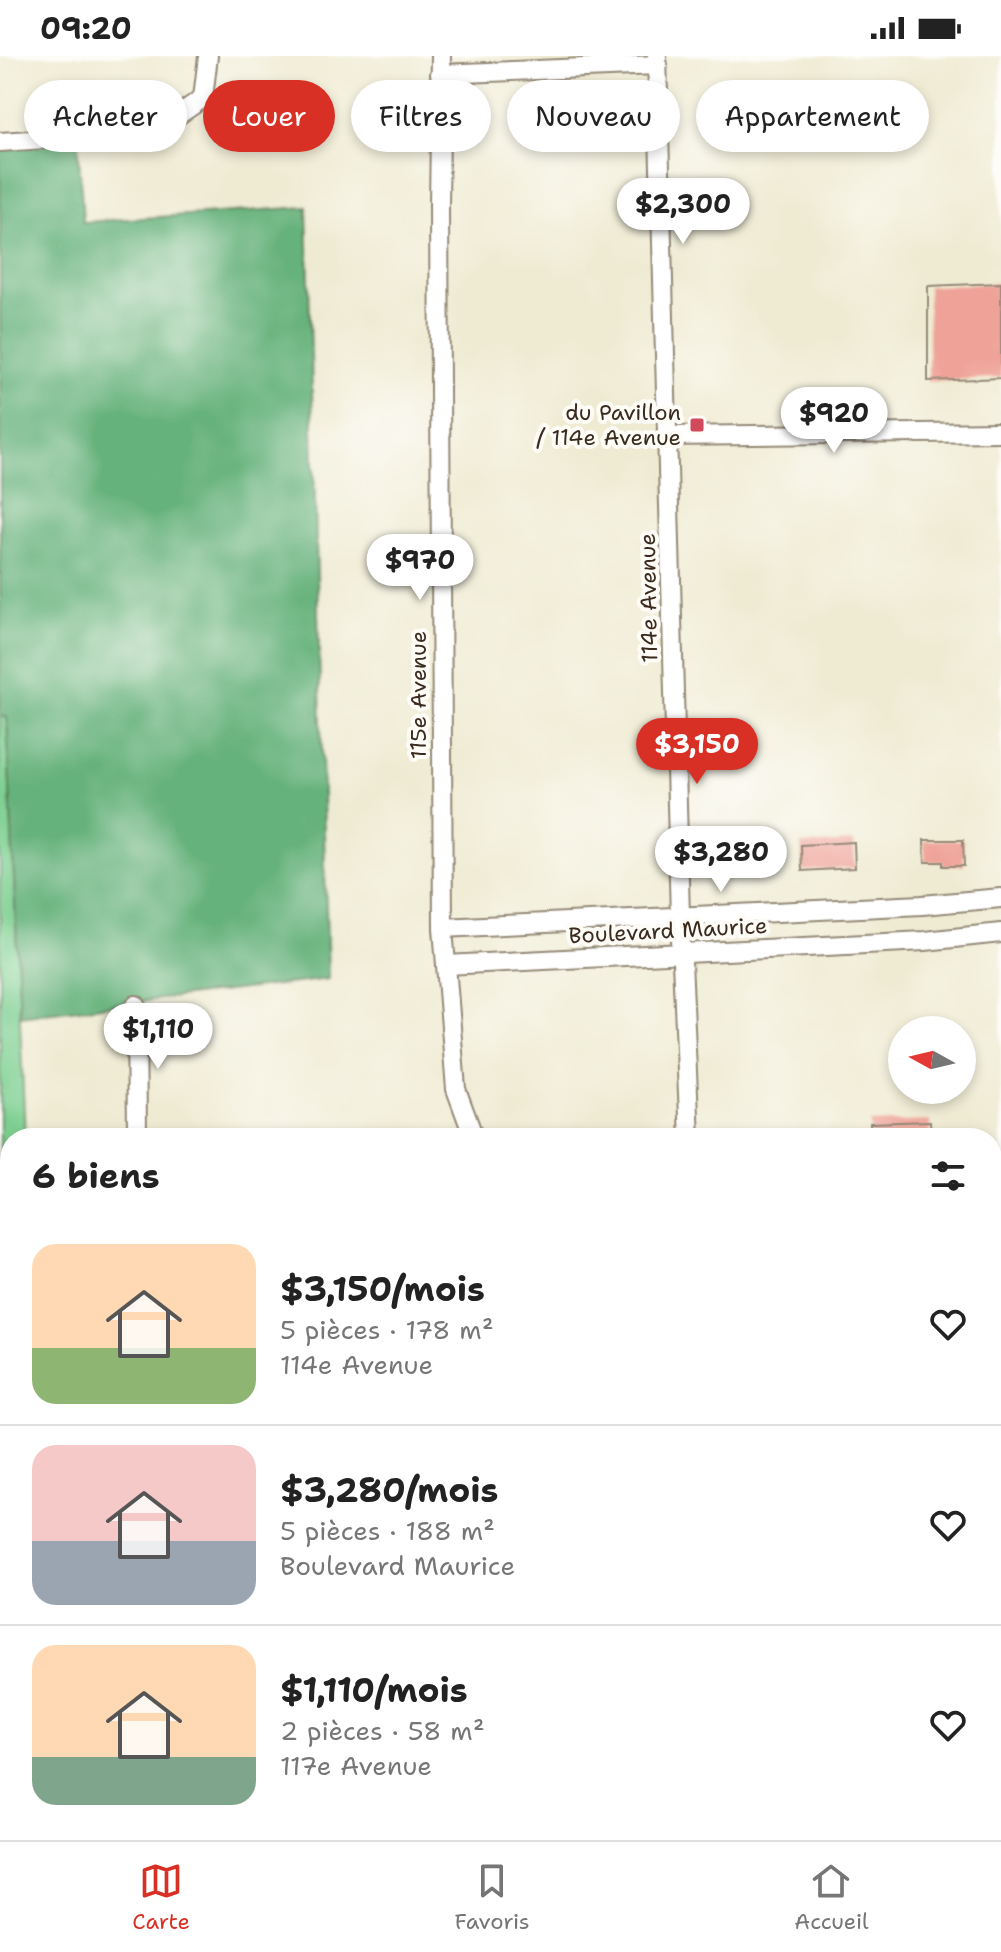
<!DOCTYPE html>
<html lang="fr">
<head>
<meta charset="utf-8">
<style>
	body { margin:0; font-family:"Shantell Sans",sans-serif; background:#f6f6f6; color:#222; height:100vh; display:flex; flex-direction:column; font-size:30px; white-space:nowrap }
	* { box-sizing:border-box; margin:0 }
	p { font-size:26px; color:#767676 }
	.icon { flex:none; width:44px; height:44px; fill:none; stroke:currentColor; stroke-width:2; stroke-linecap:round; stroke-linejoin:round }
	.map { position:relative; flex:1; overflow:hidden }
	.panel { position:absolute; left:0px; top:1072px; width:1002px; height:712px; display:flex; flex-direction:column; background:#fff; border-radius:32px 32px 0 0; box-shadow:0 4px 12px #0003 }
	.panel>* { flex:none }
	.banner { position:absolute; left:24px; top:24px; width:954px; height:72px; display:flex; gap:16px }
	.needle { width:52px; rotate:278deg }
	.fabs { position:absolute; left:888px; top:960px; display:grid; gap:16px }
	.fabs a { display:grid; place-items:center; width:88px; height:88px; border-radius:50%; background:#fff; box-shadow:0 4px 12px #0003; font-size:40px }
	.price { position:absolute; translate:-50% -68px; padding:0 18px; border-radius:28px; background:#fff; color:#222; font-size:26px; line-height:52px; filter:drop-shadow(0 2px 4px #0008) }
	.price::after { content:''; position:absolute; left:50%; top:48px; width:24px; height:18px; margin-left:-12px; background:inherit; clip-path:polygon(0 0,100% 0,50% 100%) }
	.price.active { background:#d93025; color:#fff }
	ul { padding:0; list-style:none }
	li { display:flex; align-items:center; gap:24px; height:200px; padding:0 32px }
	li+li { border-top:2px solid #e0e0e0 }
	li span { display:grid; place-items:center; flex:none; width:224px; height:160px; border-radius:24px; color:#555 }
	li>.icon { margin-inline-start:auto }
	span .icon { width:96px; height:96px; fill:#fffc; stroke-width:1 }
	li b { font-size:34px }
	h2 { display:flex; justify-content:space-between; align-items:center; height:96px; padding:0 32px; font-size:34px }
	.tag { padding:0 28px; border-radius:36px; background:#fff; box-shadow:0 4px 12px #0003; font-size:28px; line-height:72px }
	.tag.active { background:#d93025; color:#fff }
	.status { display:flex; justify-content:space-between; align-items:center; height:56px; padding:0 40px; background:#fff; direction:ltr }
	.status svg { height:22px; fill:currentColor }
	.tab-bar { display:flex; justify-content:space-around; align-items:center; height:112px; border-top:2px solid #e0e0e0; background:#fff; font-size:22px; color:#767676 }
	.tab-bar a { display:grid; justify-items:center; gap:4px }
	.tab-bar .active { color:#d93025 }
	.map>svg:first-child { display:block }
</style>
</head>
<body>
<div class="status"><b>09:20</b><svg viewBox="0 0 49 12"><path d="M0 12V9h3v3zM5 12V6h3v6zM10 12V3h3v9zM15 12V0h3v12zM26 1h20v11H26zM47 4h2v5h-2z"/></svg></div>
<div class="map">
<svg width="1001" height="1784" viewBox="0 0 1001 1784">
	<rect width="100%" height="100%" fill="#fdfcf7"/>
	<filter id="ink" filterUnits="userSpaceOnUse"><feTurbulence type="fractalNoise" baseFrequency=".0125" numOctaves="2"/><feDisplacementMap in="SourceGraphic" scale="16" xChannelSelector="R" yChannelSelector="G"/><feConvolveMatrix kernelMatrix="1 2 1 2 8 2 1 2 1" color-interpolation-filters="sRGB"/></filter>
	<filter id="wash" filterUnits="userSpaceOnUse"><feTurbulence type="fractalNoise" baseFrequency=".006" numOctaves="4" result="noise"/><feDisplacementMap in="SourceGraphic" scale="32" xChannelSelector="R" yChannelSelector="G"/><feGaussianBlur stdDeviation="1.8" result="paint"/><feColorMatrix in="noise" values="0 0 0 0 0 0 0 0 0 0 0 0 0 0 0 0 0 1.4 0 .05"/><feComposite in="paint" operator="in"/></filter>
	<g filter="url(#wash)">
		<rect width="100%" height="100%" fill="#efebd3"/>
		<!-- built -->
		<g fill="#f7d0ca">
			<path d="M0 1269H10V1637L0 1638Z"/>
			<path d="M1001 1379V1471L992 1466V1395Z"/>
		</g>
		<!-- green -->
		<g fill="#7dcf91" stroke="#5c7c58" stroke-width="2">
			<path d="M7 660 25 1082H10V1265L0 1266V661Z"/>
			<path d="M10 1637V1774H29L0 1781V1638Z"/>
		</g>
		<!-- forest -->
		<path fill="#66b27b" stroke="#506e4c" stroke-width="2" d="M78 82 83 166 307 151 328 923 20 960 7 661H0V88Z"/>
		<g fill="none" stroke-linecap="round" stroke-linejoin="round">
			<!-- stream -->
			<g stroke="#3cacb7" stroke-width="5">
				<path d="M0 1721 10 1728"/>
				<path d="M70 1774 79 1784"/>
				<path d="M412 1784 415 1774"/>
			</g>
		</g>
		<g id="blocks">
			<!-- building -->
			<g fill="#efa297">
				<path d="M1001 227V322L928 325V230Z"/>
				<path d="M924 784H963L964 810H943V806H925Z"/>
				<path d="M854 786 855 812 802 815 801 789Z"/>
				<path d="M768 793 770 816 719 819 718 796Z"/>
				<path d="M930 1065 931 1082H871L870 1067Z"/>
			</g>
		</g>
	</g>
	<g filter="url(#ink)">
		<use href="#blocks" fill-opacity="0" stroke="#958a78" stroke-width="2"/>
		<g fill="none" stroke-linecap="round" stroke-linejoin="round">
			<!-- minor casing -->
			<g stroke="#958a78" stroke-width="22">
				<g id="minor">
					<path d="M441 0 439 150 443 872 456 1033 474 1082"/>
					<path d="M657 0 680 861 690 1082"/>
					<path d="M440 18 658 9"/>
					<path d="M0 86 90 80 171 64 203 42 208 0"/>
					<path d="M667 380 1001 376"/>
					<path d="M443 872 922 849 1001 842"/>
					<path d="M446 909 925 885 1001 877"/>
					<path d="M136 949 137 1082"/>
					<path d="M370 1774 371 1784"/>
				</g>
			</g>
			<!-- secondary casing -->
			<g stroke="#958a78" stroke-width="30">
				<g id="secondary">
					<path d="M992 1208 1001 1207"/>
					<path d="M0 1269H10"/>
				</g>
			</g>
			<!-- primary casing -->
			<g stroke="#958a78" stroke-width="34">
				<g id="primary">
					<path d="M992 1658 1001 1645"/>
					<path d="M992 1703 1001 1690"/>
					<path d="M908 1784 915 1774"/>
					<path d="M939 1784 945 1774"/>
				</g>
			</g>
			<!-- minor -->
			<use href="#minor" stroke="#fff" stroke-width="18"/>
			<!-- secondary -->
			<use href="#secondary" stroke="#fff" stroke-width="26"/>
			<!-- primary -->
			<use href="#primary" stroke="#fff" stroke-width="30"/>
		</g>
	</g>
	<!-- markers -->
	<rect fill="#d1495b" stroke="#fdfcf7" stroke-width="3" x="689" y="361" width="16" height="16" rx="4"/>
	<g text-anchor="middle" stroke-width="8" stroke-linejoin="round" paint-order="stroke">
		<!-- poi labels -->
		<g font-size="22" fill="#3b2a1e" stroke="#fdfcf7" text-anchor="end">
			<text x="681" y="364">du Pavillon<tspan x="681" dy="25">/ 114e Avenue</tspan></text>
		</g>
		<!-- street labels -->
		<g font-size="22" fill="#3b2a1e" stroke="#fdfcf7">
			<text transform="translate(648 542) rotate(-91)" y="8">114e Avenue</text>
			<text transform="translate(418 639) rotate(-90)" y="8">115e Avenue</text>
			<text transform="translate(668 874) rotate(-3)" y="8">Boulevard Maurice</text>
		</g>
	</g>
</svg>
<div class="fabs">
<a><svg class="needle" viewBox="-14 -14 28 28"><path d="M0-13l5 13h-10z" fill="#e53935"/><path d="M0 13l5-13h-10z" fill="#767676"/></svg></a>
</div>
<b class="price" style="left:683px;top:190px">$2,300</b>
<b class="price" style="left:834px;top:399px">$920</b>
<b class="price" style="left:420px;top:546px">$970</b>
<b class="price active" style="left:697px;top:730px">$3,150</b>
<b class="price" style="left:721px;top:838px">$3,280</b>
<b class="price" style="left:158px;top:1015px">$1,110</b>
<div class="banner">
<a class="tag">Acheter</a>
<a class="tag active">Louer</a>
<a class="tag">Filtres</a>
<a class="tag">Nouveau</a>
<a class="tag">Appartement</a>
</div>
<section class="panel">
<h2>6 biens<svg class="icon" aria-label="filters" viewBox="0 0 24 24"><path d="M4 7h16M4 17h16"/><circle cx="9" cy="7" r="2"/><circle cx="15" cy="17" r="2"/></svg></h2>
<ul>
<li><span style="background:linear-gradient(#ffd9b3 65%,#8fb573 0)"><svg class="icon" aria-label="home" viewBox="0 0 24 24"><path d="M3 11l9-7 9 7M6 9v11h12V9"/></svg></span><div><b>$3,150/mois</b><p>5 pièces · 178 m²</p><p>114e Avenue</p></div><svg class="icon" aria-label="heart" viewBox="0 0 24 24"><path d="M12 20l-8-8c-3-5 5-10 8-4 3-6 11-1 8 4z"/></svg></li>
<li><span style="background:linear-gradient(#f6c9c9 60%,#9aa5b1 0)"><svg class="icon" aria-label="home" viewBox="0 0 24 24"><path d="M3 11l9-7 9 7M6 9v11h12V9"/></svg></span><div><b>$3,280/mois</b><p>5 pièces · 188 m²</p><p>Boulevard Maurice</p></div><svg class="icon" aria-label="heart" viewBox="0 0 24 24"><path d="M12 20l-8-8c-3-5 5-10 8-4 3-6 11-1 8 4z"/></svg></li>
<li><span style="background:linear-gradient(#ffd9b3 70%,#7fa58c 0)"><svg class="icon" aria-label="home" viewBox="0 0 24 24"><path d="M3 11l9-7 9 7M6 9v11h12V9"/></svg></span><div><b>$1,110/mois</b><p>2 pièces · 58 m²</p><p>117e Avenue</p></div><svg class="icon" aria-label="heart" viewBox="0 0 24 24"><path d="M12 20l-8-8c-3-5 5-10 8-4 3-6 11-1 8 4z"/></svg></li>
</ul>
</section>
</div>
<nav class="tab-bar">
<a class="active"><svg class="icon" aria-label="map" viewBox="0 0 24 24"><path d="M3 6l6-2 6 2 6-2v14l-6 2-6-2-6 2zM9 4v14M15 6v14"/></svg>Carte</a>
<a><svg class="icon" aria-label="saved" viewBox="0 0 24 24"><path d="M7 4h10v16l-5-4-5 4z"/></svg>Favoris</a>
<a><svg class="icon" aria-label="home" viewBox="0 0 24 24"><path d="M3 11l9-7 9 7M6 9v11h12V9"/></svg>Accueil</a>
</nav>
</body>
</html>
